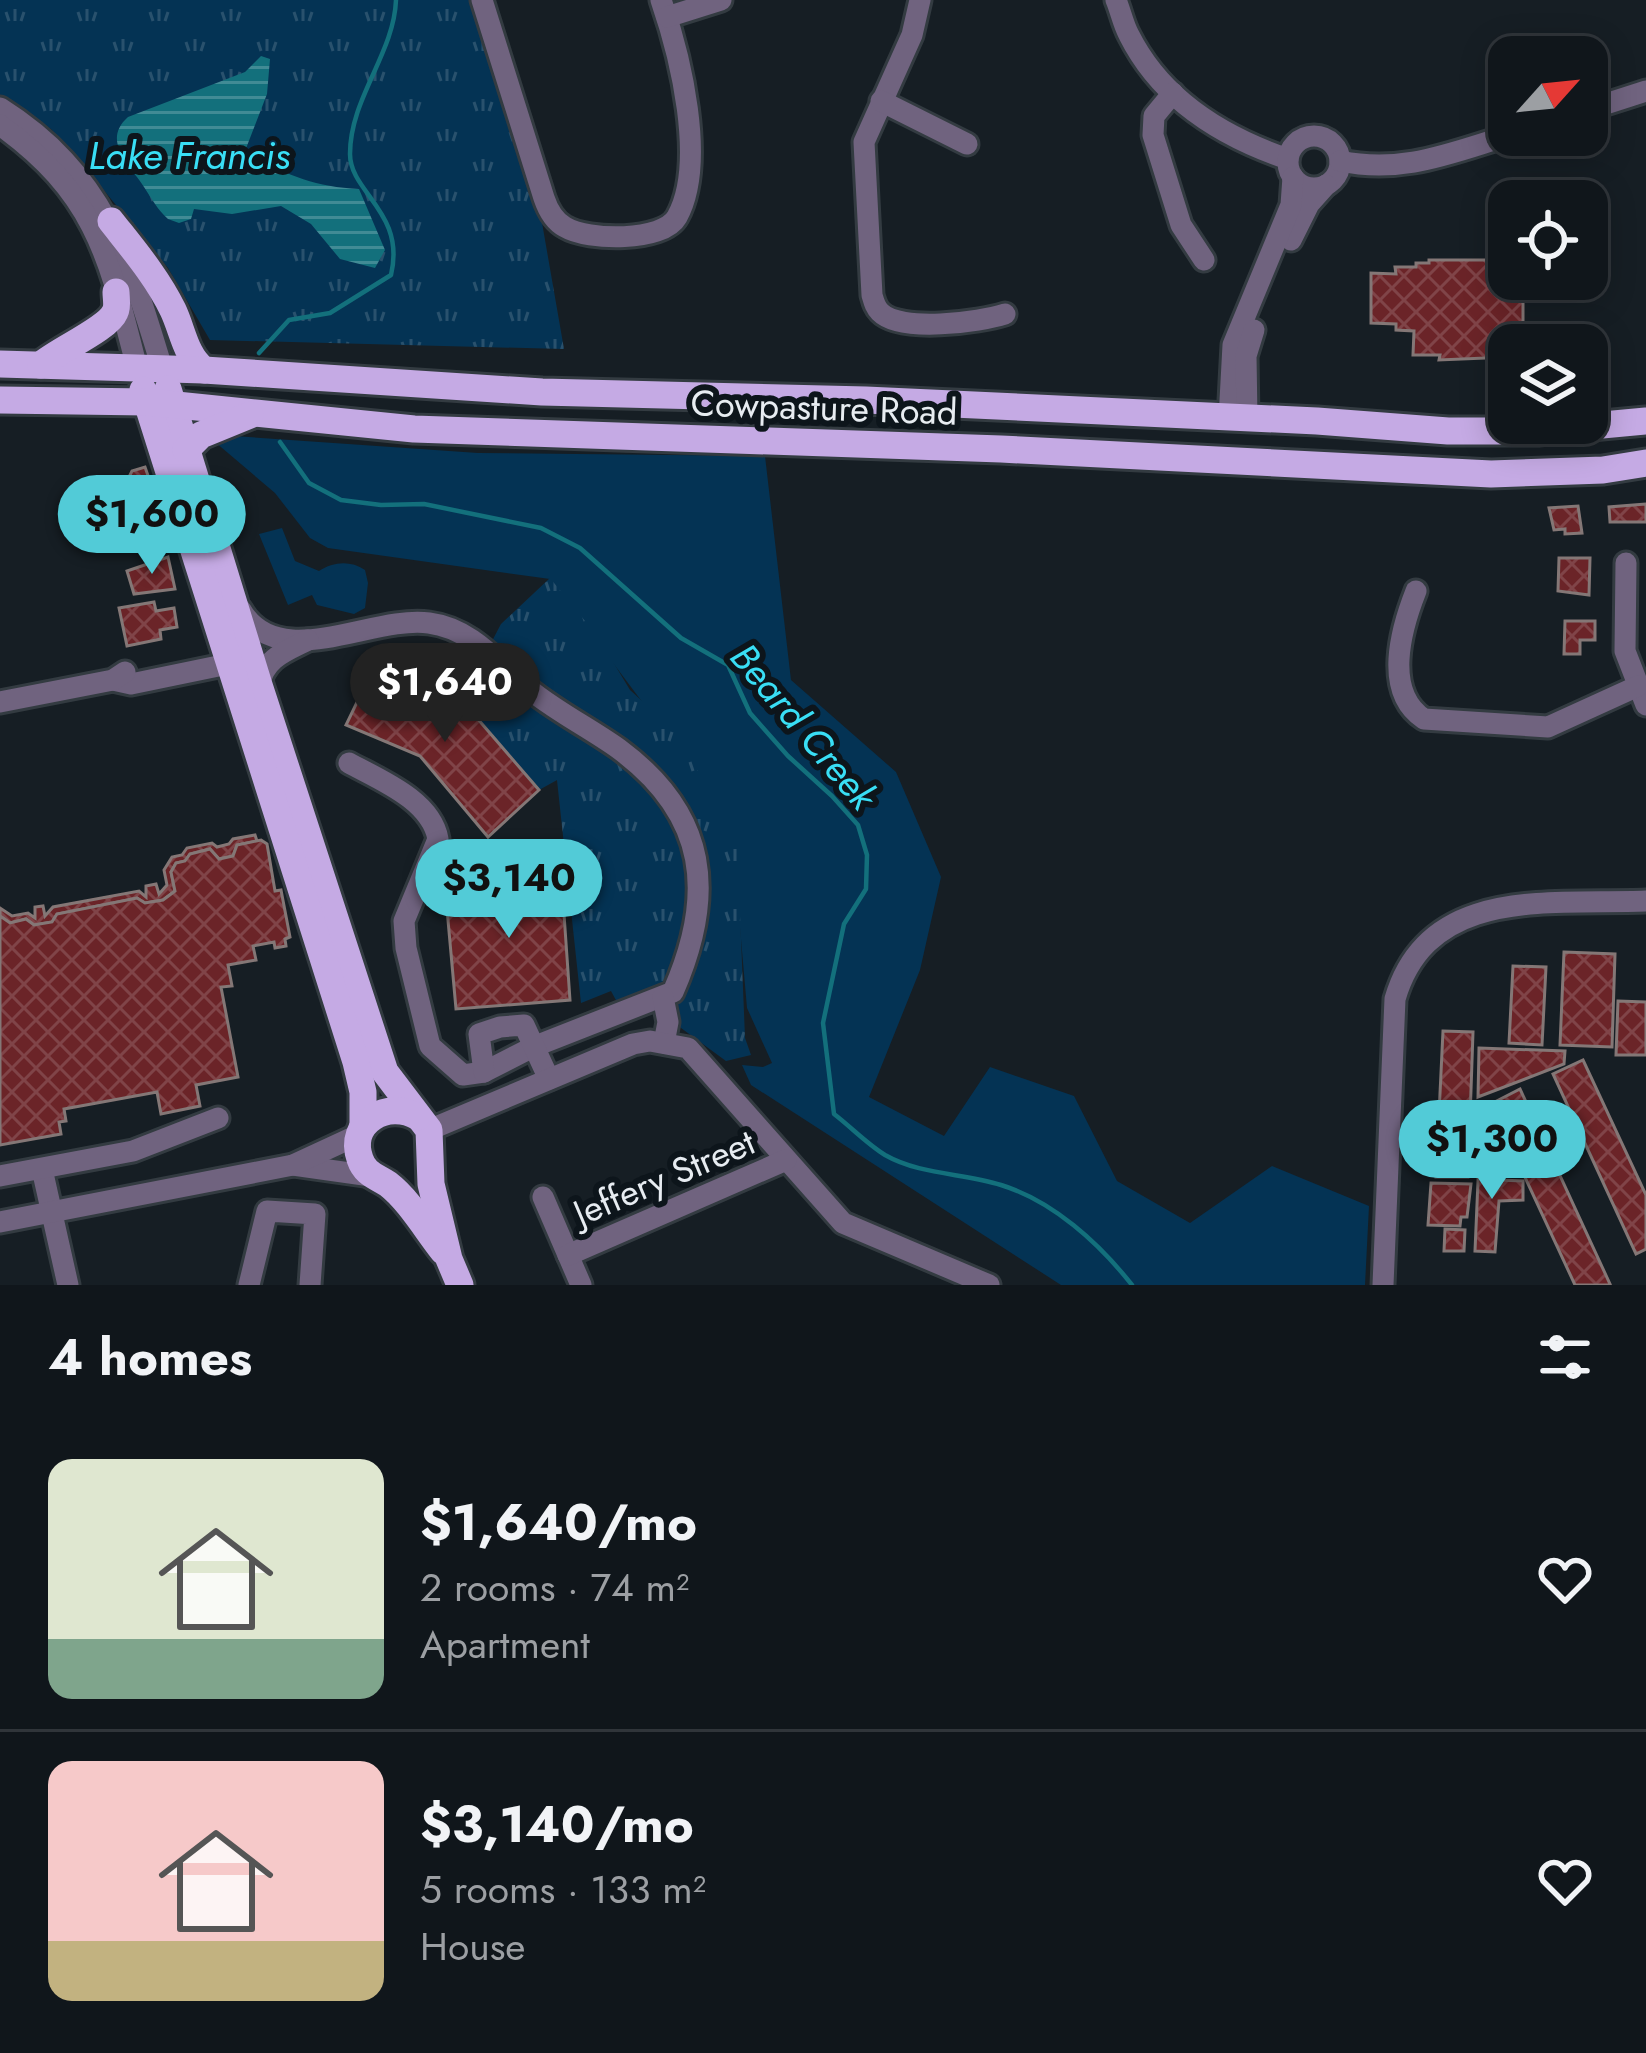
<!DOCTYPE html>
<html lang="en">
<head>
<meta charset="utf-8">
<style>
	body { margin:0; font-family:Jost,sans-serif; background:#1e2328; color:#f1f3f6; height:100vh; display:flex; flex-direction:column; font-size:45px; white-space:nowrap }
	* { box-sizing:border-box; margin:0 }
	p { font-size:39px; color:#9c9fa3 }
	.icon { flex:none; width:66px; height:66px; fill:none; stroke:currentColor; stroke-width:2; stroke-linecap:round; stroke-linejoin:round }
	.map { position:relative; height:1285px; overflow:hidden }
	.details { display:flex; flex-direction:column; background:#10161b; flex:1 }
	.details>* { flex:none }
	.needle { width:78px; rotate:63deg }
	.controls { position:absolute; left:1488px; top:36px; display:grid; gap:24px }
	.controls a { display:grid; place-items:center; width:120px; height:120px; border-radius:24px; background:#10161b; box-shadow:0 6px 30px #0003,0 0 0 3px #30353a; font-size:60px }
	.price { position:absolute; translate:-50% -102px; padding:0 27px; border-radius:42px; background:#52cbd7; color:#111; font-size:39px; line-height:78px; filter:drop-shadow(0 3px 6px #0008) }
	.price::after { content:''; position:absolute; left:50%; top:72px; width:36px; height:27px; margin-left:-18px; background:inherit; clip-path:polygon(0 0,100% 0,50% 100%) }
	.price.current { background:#222; color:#fff }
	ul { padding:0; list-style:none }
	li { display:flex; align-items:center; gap:36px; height:300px; padding:0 48px }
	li+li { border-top:3px solid #30353a }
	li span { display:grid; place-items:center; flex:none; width:336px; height:240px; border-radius:24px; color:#555 }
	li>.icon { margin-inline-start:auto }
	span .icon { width:144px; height:144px; fill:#fffc; stroke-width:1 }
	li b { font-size:51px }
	h2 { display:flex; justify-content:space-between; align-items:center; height:144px; padding:0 48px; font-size:51px }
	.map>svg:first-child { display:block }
</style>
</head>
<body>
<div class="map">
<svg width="1646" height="1285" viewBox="0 0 1646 1285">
	<defs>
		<pattern id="park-tufts" width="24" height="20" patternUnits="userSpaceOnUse" patternTransform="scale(3)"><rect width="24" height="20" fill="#043354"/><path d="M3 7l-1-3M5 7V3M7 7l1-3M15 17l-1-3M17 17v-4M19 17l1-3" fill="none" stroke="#29516d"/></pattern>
		<pattern id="water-rules" width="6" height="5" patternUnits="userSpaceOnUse" patternTransform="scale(3)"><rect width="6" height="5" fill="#13707c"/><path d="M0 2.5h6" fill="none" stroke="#418b95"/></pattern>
		<pattern id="building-cross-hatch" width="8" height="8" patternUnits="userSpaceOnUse" patternTransform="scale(3)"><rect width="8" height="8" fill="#6b2428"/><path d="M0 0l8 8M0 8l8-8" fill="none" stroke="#804448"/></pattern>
	</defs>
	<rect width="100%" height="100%" fill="#161e24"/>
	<!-- green -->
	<g fill="#043354">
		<path d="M234 436 478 453 765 456 791 680 896 772 941 877 920 970 869 1097 944 1136 990 1067 1074 1096 1117 1181 1190 1223 1272 1166 1369 1206 1365 1285H1061L751 1085 742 1065 763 1067 772 1063 747 1008 736 882 646 707 550 579 328 548 310 538 275 493 215 442Z"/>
		<path d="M282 528 295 561 319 571C333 562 350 560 365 570L368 583 365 608 354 614 317 605 312 595 288 605 259 534Z"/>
	</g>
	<!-- park -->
	<g fill="url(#park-tufts)">
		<path d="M0 0H475L541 217 564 349 210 340 168 268 78 159 51 129 0 98Z"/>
		<path d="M550 578 598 637 630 690 675 731 737 840 745 1038 751 1055 726 1061 677 1025 663 985 653 992 617 1002 611 991 581 1003 557 780 539 790 460 702 501 624Z"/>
	</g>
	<!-- water -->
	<path fill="url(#water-rules)" d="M261 56 270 59 267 94 245 151C283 174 313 187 359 189L385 250 375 268 340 259 311 224 281 206 232 214 194 209 191 219 179 223 168 219C157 209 152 199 144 187 130 165 101 141 128 117L245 72Z"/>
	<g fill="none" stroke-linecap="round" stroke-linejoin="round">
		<!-- stream -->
		<g stroke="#13707c" stroke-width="4.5">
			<path d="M259 353 289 320 330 313 391 275C406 212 350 193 350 154 350 98 394 54 396 0"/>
			<path d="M280 442 309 483 341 500 381 505 424 504 541 528 580 548 681 638 728 665 750 713 788 756 832 796 858 825 867 855 866 889 844 924 823 1023 834 1114C851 1127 867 1144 885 1155 920 1175 964 1173 1001 1185 1053 1201 1099 1243 1132 1285"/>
		</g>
	</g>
	<!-- building -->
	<g fill="url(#building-cross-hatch)" stroke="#847776" stroke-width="3">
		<path d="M1429 260H1491V264H1509V279H1523V329L1511 328 1509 357 1439 360 1440 355H1413L1414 331 1396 330V324L1371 323V273L1396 274 1395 267H1416V263H1429Z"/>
		<path d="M145 467 162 516 108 534 102 531 132 471Z"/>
		<path d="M1646 504V522H1610L1609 507Z"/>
		<path d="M1578 506 1582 533 1565 534V529L1554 530 1549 508Z"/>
		<path d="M168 557 175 589 134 594 127 571Z"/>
		<path d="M1559 558H1590L1589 595 1558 591Z"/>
		<path d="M154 602 156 611 174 608 177 627 160 630 161 639 127 646 119 608Z"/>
		<path d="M1565 621H1595V640H1580V654H1564Z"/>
		<path d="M376 663 464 703 539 790 488 837 420 756 346 725Z"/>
		<path d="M255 835 257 841 237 845 233 856 219 859 210 849 190 854 185 861 176 863 171 872 175 891 163 900 145 903 137 898 57 914 52 922 34 925 26 919 10 923 0 916V908L12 916 28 913 35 918V907L43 906 45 916 53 907 139 891 146 897V886L156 884 159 894 167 885 164 870 172 857 182 855 187 848 212 843 217 847 229 844 233 839Z"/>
		<path d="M261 840 267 844 275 891 281 890 290 937 285 939 286 946 275 948 274 942 253 946 256 960 228 965 232 986 221 987 238 1077 196 1085 200 1106 161 1114 157 1092 64 1109 66 1121 59 1122 61 1134 0 1145V916L10 923 26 919 34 925 52 922 57 914 137 898 145 903 163 900 175 891 171 872 176 863 185 861 190 854 210 849 219 859 233 856 237 845Z"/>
		<path d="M561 871 570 1000 456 1009 445 887 488 885 489 876Z"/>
		<path d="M1564 952 1615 954 1612 1047 1560 1045Z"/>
		<path d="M1513 966 1546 967 1542 1045 1509 1043Z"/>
		<path d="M1618 1001 1646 1002V1055H1616Z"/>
		<path d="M1443 1031 1473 1032 1468 1177H1436Z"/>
		<path d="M1479 1048 1565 1051 1564 1064 1478 1097Z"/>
		<path d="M1583 1060 1646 1195V1249L1636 1254 1553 1074Z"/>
		<path d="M1520 1089 1610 1284 1608 1285H1575L1491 1104Z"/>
		<path d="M1479 1158 1500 1159V1180L1523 1181V1200L1499 1201 1495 1252 1475 1251Z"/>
		<path d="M1431 1183 1471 1184 1467 1217H1461L1460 1226 1428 1225Z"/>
		<path d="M1445 1229 1465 1230 1464 1251H1444Z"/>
	</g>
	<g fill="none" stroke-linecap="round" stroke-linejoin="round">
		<!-- minor casing -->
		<g stroke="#333b41" stroke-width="27">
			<g id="minor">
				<path d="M482 0 544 198C548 210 554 221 565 227 588 241 663 242 677 217 707 163 680 55 661 0"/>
				<path d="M920 0 912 35 864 142 872 295C874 302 875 307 880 312 900 333 980 322 1005 314"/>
				<path d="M1116 0C1121 12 1123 24 1129 35 1161 99 1223 137 1288 159"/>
				<path d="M667 17 721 0"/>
				<path d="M1173 93 1154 116 1153 135 1181 225 1204 260"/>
				<path d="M881 101 967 144"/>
				<path d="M0 108C103 173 129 258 162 368"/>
				<path d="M1587 110 1646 91"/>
				<path d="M0 125C97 195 109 258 137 368"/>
				<circle cx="1314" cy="162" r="26"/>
				<path d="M1340 161C1403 174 1450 153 1510 135"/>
				<path d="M1291 240 1309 204 1326 185"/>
				<path d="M1229 419 1233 345 1291 205 1293 177"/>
				<path d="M1247 419 1246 356 1254 330"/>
				<path d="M1626 563 1625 651 1646 705"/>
				<path d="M1416 591C1401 629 1383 692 1424 719L1548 727 1638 686"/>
				<path d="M241 610C278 674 372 615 429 623 475 629 500 667 534 693 561 714 591 729 619 749 708 815 716 894 673 992L533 1047 484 1072 463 1075 430 1046 406 948 404 921 438 839C431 800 380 780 349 763"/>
				<path d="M113 680 131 684 228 664 236 653"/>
				<path d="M259 685C265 658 284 652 308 640"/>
				<path d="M0 702 113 680 125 672"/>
				<path d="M663 997 668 1022 664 1043"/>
				<path d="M484 1072 479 1034 500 1027 524 1025 549 1079"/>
				<path d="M429 1130 633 1044 650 1041 688 1048 843 1223 989 1285"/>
				<path d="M293 1165 371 1176"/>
				<path d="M42 1169 68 1285"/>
				<path d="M0 1176 133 1151 218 1118"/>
				<path d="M543 1197 581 1285"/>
				<path d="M0 1222 293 1165 360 1134"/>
				<path d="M568 1255 786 1160"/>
				<path d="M249 1285 267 1211 315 1214 310 1285"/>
				<path d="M1383 1285 1395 999C1428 885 1551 905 1646 901"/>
			</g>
		</g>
		<!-- major casing -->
		<g stroke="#333b41" stroke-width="33">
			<g id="major">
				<path d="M111 221C133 249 157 277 173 310 183 331 185 355 204 370"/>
				<path d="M0 364 204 370 542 392 866 400 1317 421 1448 431H1538L1646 421"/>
				<path d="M41 365C58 350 108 329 115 312 118 306 116 298 116 292"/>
				<path d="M168 389 259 685 385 1072 429 1130 431 1184 449 1259 460 1285"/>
				<path d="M143 390 356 1062 363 1092V1126"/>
				<path d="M0 400 147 402 414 429 1001 449 1491 474 1603 470 1646 463"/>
				<path d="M186 450 201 435 250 415"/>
				<path d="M418 1117C388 1099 347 1122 360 1159 365 1174 376 1176 388 1184 409 1200 427 1231 443 1251"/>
			</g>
		</g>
		<!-- minor -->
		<use href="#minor" stroke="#70637f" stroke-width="21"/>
		<!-- major -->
		<use href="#major" stroke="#c5aae4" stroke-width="27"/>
	</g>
	<g text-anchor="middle" stroke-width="12" stroke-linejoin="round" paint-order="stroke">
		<!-- street labels -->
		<g font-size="36" fill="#e7ecf1" stroke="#0d151b">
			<text transform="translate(824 407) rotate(2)" y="13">Cowpasture Road</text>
			<text transform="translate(664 1177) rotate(-23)" y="13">Jeffery Street</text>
		</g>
		<!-- water labels -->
		<g font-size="39" font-style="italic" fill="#39def5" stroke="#0d151b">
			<text x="189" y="169">Lake Francis</text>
			<text transform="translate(804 726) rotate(50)" y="14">Beard Creek</text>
		</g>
	</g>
</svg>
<div class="controls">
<a><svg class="needle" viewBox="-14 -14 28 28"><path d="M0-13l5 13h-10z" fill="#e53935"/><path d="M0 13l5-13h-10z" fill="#9c9fa3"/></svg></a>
<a><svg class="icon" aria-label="locate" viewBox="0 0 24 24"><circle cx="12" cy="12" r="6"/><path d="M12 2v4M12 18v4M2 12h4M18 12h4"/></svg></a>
<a><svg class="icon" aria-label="layers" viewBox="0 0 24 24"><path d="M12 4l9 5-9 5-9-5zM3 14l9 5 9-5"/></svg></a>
</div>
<b class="price" style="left:152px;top:577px">$1,600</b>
<b class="price current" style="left:445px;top:745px">$1,640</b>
<b class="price" style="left:509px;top:941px">$3,140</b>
<b class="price" style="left:1492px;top:1202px">$1,300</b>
</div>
<section class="details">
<h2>4 homes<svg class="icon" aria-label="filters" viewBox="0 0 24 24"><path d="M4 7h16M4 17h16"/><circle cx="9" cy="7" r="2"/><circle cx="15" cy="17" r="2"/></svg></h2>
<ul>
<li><span style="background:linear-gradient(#dfe7d0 75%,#7fa58c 0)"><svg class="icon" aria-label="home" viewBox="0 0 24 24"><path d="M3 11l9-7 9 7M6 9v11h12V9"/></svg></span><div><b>$1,640/mo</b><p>2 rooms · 74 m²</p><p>Apartment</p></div><svg class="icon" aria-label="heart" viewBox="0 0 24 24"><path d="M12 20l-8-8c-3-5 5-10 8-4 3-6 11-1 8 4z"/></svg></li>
<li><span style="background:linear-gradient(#f6c9c9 75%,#c2b280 0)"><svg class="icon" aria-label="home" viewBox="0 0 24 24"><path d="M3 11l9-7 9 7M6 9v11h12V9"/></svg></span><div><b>$3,140/mo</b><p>5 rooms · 133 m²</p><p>House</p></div><svg class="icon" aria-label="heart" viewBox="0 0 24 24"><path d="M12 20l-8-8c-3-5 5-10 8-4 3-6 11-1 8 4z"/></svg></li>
</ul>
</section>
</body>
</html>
